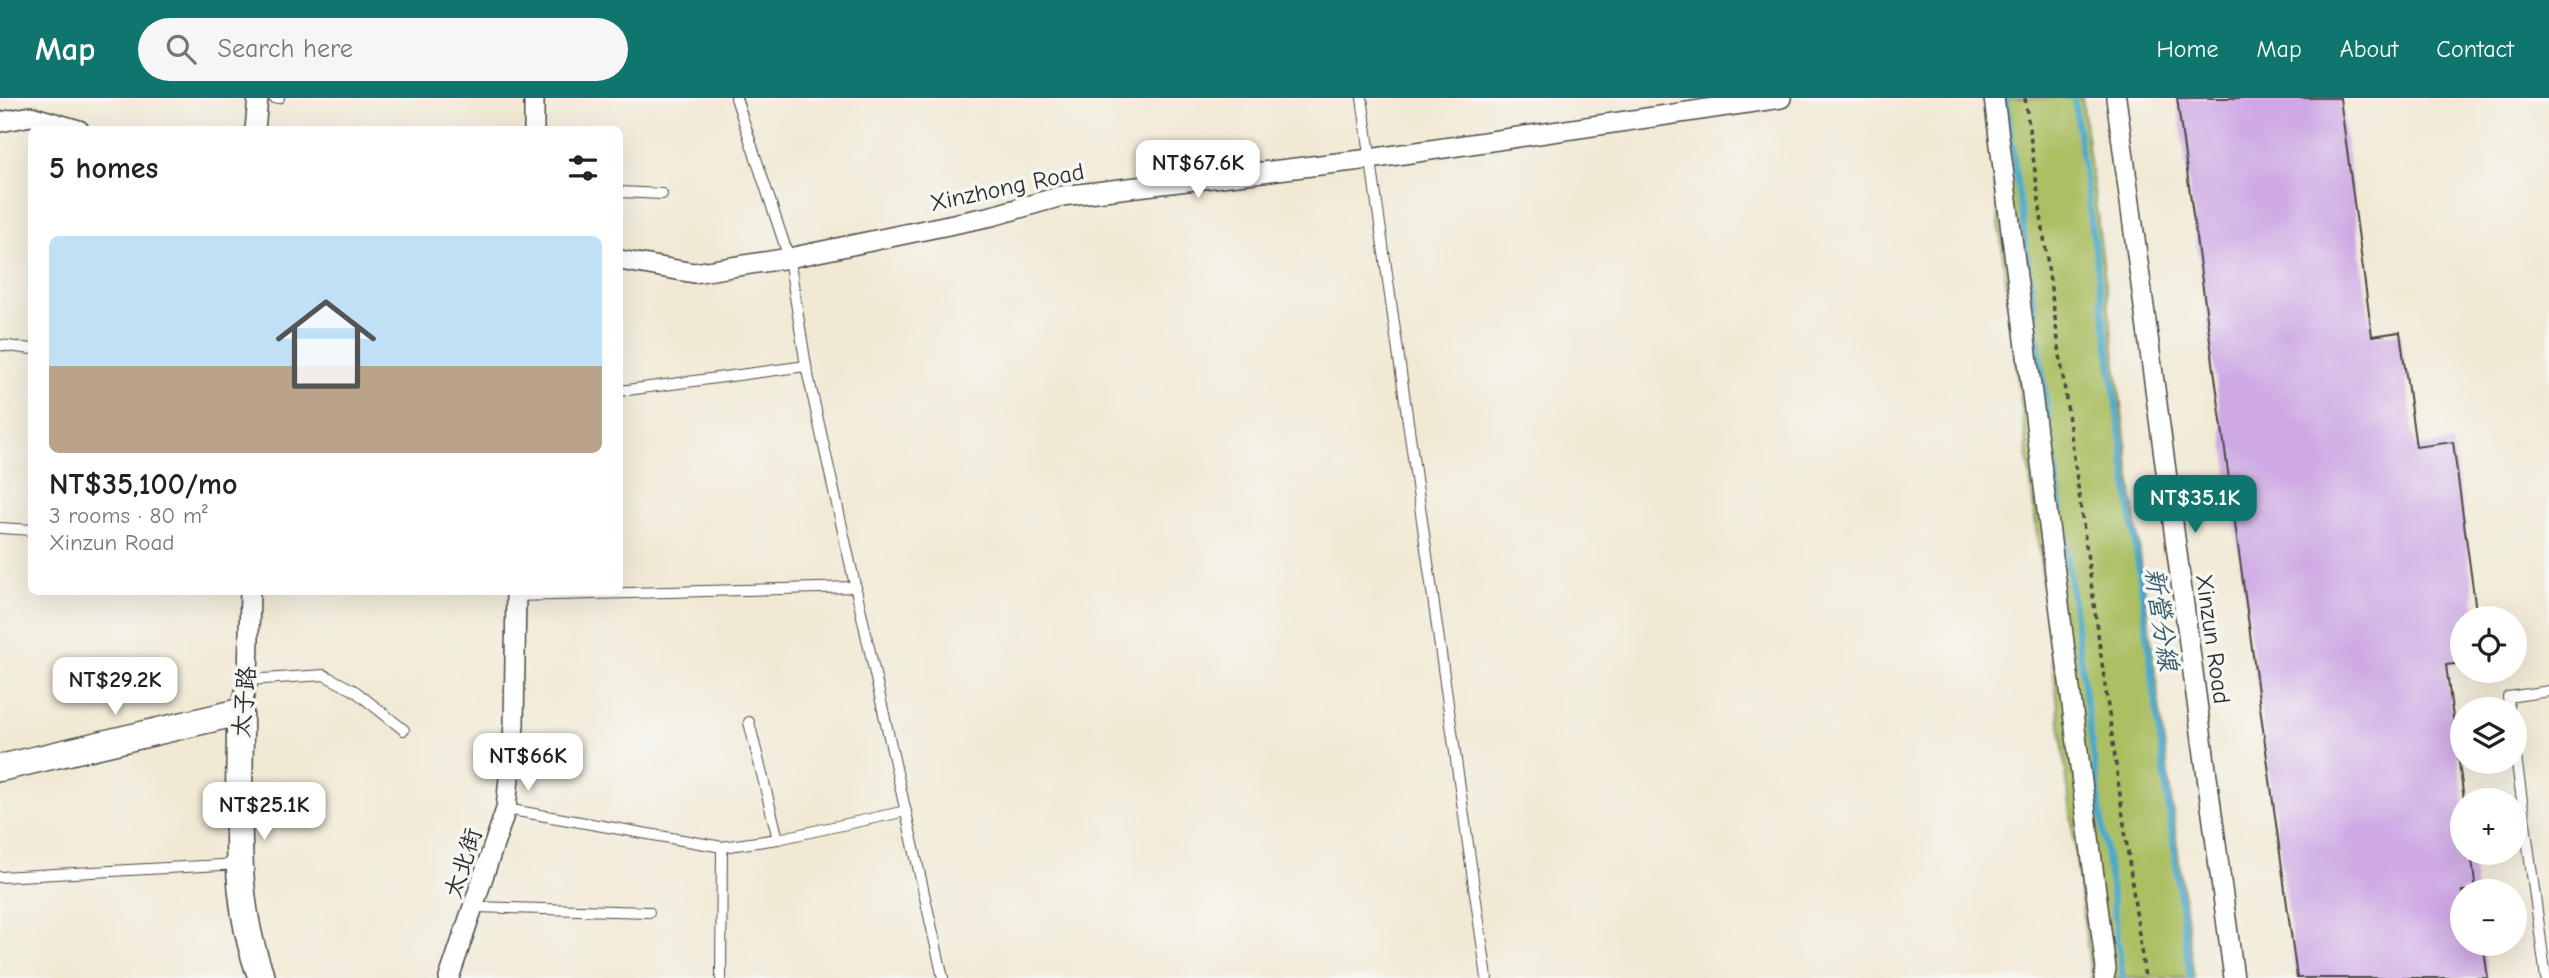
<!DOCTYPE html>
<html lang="en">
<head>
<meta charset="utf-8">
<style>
	body { margin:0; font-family:"Comic Neue","LXGW WenKai TC",sans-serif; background:#f6f6f6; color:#222; height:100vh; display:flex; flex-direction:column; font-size:26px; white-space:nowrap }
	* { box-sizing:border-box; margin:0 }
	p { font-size:23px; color:#767676 }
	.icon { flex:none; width:38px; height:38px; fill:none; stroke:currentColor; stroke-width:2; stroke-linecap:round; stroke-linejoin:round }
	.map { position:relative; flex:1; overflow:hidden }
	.side { position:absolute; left:28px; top:28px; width:595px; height:469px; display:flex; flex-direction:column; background:#fff; border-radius:10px; box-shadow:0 7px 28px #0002 }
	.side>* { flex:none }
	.tools { position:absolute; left:2450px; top:508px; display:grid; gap:14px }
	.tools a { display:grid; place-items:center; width:77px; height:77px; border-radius:50%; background:#fff; box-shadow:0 7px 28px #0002; font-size:35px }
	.price { position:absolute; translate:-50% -60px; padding:0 16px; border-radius:14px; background:#fff; color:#222; font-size:23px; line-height:46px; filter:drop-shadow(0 2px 4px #0008) }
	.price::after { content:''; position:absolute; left:50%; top:42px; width:21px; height:16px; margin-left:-10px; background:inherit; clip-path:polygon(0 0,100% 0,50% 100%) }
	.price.active { background:#0f766e; color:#fff }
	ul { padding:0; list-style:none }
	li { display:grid; align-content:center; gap:14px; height:371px; padding:0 21px }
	li span { display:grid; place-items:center; height:217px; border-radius:10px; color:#555 }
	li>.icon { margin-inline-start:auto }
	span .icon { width:126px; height:126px; fill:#fffc; stroke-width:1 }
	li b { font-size:30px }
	h2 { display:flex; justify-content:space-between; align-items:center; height:84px; padding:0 21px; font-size:30px }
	header { display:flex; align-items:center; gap:42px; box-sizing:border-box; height:98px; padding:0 35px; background:#0f766e; color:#fff }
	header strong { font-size:33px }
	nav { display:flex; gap:38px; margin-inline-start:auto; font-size:24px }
	.search { width:490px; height:63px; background:#f6f6f6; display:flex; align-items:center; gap:18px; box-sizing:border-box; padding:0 24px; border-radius:38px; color:#767676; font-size:26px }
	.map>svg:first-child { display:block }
</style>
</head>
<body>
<header>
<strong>Map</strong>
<div class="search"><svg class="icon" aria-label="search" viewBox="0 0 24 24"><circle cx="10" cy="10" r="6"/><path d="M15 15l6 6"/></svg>Search here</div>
<nav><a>Home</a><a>Map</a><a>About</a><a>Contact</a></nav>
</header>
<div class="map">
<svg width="2549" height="880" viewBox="0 0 2549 880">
	<rect width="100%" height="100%" fill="#f6f6f2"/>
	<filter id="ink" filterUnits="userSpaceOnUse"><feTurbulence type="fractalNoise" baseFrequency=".0143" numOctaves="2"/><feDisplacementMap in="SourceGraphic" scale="14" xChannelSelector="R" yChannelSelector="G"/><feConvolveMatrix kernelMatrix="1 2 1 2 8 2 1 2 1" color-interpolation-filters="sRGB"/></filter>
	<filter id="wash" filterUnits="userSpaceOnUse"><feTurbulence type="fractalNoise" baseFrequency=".00686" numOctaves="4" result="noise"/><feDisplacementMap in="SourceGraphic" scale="28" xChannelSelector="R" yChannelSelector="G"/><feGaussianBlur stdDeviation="1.57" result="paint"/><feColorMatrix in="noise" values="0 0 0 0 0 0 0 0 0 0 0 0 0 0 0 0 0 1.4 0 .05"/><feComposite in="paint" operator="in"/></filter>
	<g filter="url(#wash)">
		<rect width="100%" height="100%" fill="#f1e9d4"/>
		<!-- green -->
		<path fill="#abbf63" stroke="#6b7547" stroke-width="2" d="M1984 0H2082L2194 880H2091Z"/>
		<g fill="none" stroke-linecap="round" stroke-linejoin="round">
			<!-- stream -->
			<g stroke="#4ca9ca" stroke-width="6">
				<path d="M2006 0 2123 880"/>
				<path d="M2074 0 2141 489 2190 880"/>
			</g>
		</g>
		<g id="blocks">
			<!-- building -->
			<path fill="#cea9e4" d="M2177 0H2340L2372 238 2400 234 2416 349 2453 344 2477 520H2462V565L2446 567 2464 702 2462 754H2471L2476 793H2462V845H2483L2488 880H2297Z"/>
		</g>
	</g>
	<g filter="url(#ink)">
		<use href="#blocks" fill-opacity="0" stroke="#494844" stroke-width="2"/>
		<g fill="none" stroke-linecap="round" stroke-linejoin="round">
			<!-- lane casing -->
			<g stroke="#494844" stroke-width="12">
				<g id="lane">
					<path d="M274 0H279"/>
					<path d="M736 0 789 160 806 268 943 880"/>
					<path d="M1362 0 1487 880"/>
					<path d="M620 94 662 96"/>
					<path d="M0 247 32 251"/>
					<path d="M620 293 806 268"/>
					<path d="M0 430 32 432"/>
					<path d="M516 498 856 489"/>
					<path d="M248 582 324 577 355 593 404 632"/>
					<path d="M2509 611 2508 599 2549 593"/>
					<path d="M749 624 778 741"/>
					<path d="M2515 651 2546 880"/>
					<path d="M506 711 722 749"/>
					<path d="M0 779 240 766"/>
					<path d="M476 809 649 814"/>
					<path d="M721 880 722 749 778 741 906 713"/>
				</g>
			</g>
			<!-- street casing -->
			<g stroke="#494844" stroke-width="22">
				<g id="street">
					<path d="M534 0V32"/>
					<path d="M1994 0 2106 871 2104 880"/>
					<path d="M2116 0 2234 880"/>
					<path d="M0 24 31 18 79 32"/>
					<path d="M255 32 258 0"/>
					<path d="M620 162 694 175 789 160 992 118 1062 98 1370 61 1781 0"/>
					<path d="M240 614 248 582 250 494"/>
					<path d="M449 880 506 711 514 627 516 494"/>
				</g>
			</g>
			<!-- secondary casing -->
			<g stroke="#494844" stroke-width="29">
				<path id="secondary" d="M0 670 240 614C241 701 229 798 262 880"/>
			</g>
			<!-- path -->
			<path stroke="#494844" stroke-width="3.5" stroke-dasharray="5 5" stroke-linecap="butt" d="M2025 0 2145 880"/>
			<!-- lane -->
			<use href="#lane" stroke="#fff" stroke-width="10"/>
			<!-- street -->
			<use href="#street" stroke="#fff" stroke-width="19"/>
			<!-- secondary -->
			<use href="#secondary" stroke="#fff" stroke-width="26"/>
		</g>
	</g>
	<g text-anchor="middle" stroke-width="7" stroke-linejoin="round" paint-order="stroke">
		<!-- street labels -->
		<g font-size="24" fill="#2b2b2b" stroke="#f6f6f2">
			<text transform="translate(1007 89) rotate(-12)" y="8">Xinzhong Road</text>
			<text transform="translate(2213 541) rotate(82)" y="8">Xinzun Road</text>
			<text transform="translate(244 604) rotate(-85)" y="8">太子路</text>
			<text transform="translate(463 765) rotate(-72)" y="8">太北街</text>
		</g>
		<!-- water labels -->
		<g font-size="26" font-style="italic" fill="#385d6b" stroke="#f6f6f2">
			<text transform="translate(2162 521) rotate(82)" y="9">新營分線</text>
		</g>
	</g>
</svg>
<div class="tools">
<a><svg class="icon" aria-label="locate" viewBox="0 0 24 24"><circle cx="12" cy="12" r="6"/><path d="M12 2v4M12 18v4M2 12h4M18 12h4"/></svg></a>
<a><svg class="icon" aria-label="layers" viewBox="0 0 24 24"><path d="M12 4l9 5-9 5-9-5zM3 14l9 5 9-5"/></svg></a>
<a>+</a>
<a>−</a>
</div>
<b class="price" style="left:1198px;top:102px">NT$67.6K</b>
<b class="price active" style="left:2195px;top:437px">NT$35.1K</b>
<b class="price" style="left:115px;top:619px">NT$29.2K</b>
<b class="price" style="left:528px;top:695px">NT$66K</b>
<b class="price" style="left:264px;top:744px">NT$25.1K</b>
<section class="side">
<h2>5 homes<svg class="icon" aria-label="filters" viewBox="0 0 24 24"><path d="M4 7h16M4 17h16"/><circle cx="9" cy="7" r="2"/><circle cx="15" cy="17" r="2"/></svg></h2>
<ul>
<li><span style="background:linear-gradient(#bfe0f5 60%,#b9a48a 0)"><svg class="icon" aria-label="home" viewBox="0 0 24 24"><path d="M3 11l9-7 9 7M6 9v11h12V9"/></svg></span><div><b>NT$35,100/mo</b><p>3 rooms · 80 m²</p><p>Xinzun Road</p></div></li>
</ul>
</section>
</div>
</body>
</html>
